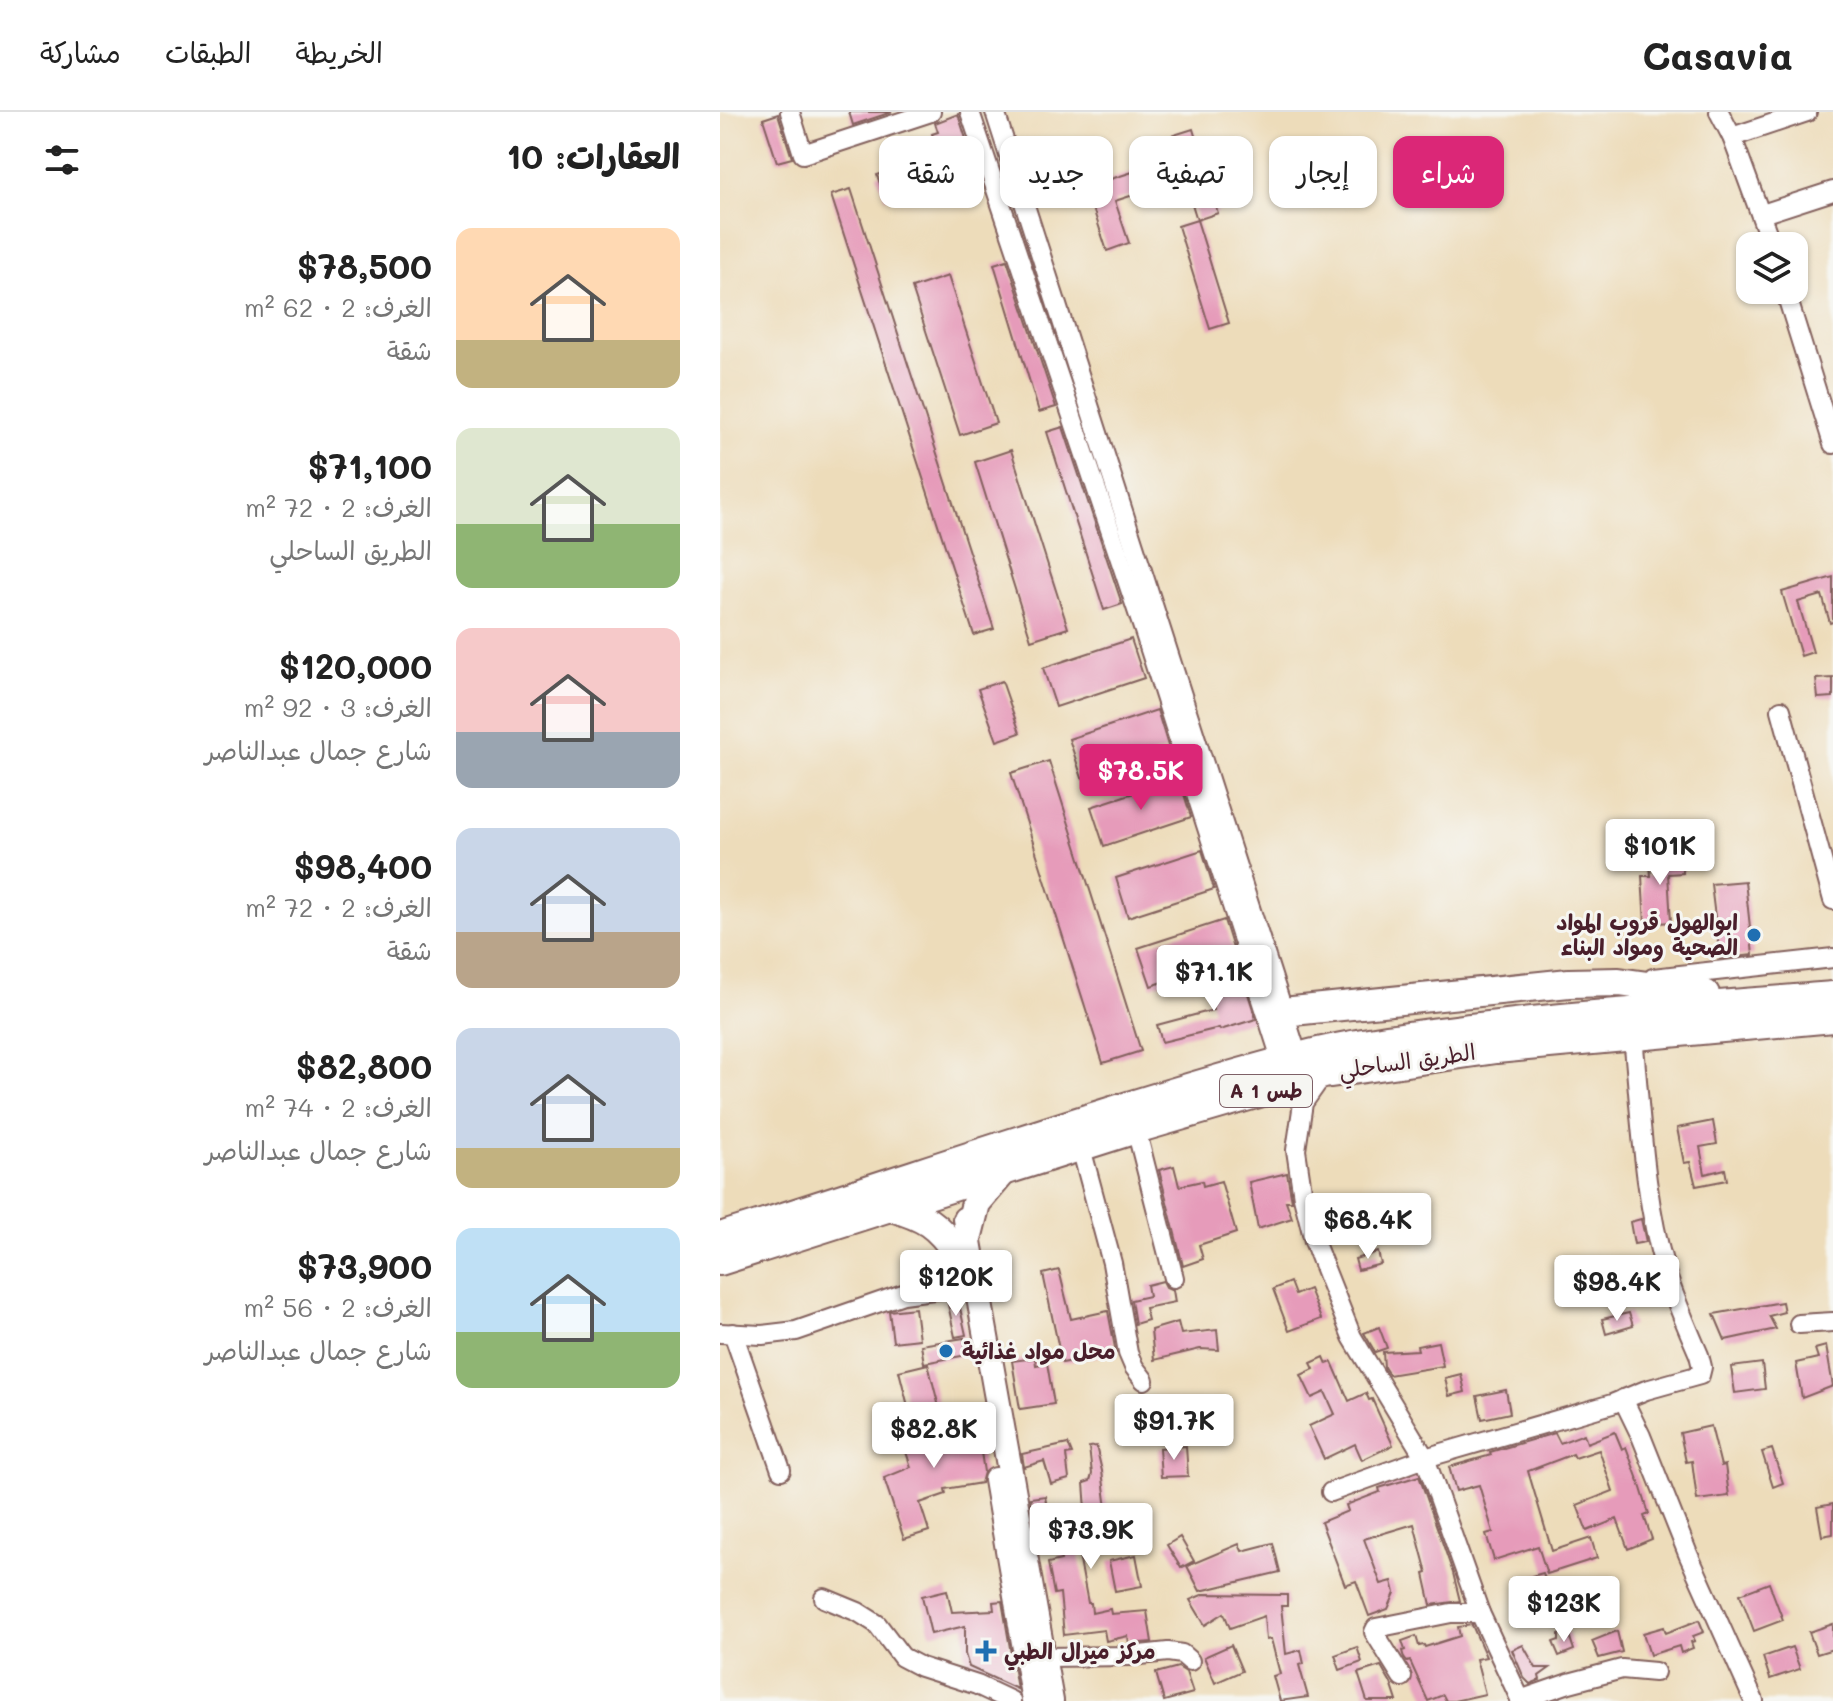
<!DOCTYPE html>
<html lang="ar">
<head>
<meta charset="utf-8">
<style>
	body { margin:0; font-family:Mali,"Playpen Sans Arabic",sans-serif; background:#f6f6f6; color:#222; direction:rtl; height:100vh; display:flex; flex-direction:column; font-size:30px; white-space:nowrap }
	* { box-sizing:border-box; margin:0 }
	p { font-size:26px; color:#767676 }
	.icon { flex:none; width:44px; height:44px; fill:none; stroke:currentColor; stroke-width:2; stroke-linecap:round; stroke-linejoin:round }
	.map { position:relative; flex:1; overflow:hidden; direction:ltr }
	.details { display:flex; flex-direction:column; background:#fff; width:720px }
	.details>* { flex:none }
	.guide { position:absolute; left:24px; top:24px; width:760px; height:72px; direction:rtl; display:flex; gap:16px }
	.fabs { position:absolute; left:1016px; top:120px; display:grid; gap:16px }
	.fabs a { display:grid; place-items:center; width:72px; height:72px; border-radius:16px; background:#fff; box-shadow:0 2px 6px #0004; font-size:40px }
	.price { position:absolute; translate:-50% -68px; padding:0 18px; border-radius:8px; background:#fff; color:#222; font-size:26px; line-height:52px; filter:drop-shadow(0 2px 4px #0008) }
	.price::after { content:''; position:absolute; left:50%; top:48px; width:24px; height:18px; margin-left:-12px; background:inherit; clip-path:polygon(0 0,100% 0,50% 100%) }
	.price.current { background:#db2777; color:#fff }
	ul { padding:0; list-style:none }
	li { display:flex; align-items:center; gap:24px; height:200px; padding:0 40px }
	li span { display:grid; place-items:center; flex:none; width:224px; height:160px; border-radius:16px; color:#555 }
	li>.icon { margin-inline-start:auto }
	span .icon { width:96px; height:96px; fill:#fffc; stroke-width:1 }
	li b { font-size:34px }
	h2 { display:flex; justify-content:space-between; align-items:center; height:96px; padding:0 40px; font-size:34px }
	.tag { padding:0 28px; border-radius:16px; background:#fff; box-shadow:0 2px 6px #0004; font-size:28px; line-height:72px }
	.tag.current { background:#db2777; color:#fff }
	header { display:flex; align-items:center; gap:48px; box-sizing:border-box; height:112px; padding:0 40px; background:#fff; border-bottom:2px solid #e0e0e0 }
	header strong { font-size:38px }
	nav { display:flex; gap:44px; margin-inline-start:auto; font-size:28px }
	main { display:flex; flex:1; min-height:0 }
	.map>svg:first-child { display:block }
</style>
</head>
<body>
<header>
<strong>Casavia</strong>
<nav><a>الخريطة</a><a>الطبقات</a><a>مشاركة</a></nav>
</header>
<main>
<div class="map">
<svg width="1113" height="1589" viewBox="0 0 1113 1589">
	<rect width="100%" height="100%" fill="#f6f6f2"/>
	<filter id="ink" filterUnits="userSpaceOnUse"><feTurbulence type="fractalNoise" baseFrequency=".0125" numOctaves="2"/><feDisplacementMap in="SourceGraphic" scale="16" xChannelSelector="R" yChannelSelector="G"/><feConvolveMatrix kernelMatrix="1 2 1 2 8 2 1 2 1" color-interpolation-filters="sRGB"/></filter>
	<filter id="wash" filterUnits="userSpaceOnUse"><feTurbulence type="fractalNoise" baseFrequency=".006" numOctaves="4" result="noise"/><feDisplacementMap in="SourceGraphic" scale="32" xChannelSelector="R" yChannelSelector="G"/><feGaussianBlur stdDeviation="1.8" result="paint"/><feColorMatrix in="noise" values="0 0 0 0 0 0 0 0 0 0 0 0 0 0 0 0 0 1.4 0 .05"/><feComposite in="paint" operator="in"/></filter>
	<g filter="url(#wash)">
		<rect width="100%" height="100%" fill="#eddcba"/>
		<g id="blocks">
			<!-- building -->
			<g fill="#e69bba">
				<path d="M129 0H172L133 13Z"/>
				<path d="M58 2 72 46 57 50 43 7Z"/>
				<path d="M238 2 246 27 230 33 237 56 196 70 198 75 165 86 157 63 218 42 212 22 218 20 215 11Z"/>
				<path d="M473 17 498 101 477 108 451 24Z"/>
				<path d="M428 55 435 76 395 89 409 131 387 139 366 75Z"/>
				<path d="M131 77 274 517 254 523 111 83Z"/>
				<path d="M477 108 509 211 490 217 458 114Z"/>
				<path d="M287 148 336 295 319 300 274 152Z"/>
				<path d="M228 164 276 311 240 323 192 176Z"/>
				<path d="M343 315 402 492 384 498 327 320Z"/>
				<path d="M291 338 348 516 311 528 255 350Z"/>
				<path d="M1113 465V510L1110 511 1102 483 1078 490 1093 540 1081 544 1062 480Z"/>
				<path d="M411 527 424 566 336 595 323 556Z"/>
				<path d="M1113 566V585L1098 586 1096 567Z"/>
				<path d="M282 569 300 621 277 629 258 577Z"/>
				<path d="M437 598 449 637 362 666 349 627Z"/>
				<path d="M329 649 421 939 383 951 291 661Z"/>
				<path d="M459 666 471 705 384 734 371 695Z"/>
				<path d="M482 738 494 777 408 805 396 766Z"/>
				<path d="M962 740 963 761 948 762 951 810 925 812 922 764H931L929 743Z"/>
				<path d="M1025 769 1033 843 1000 847 991 772Z"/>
				<path d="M504 808 516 846 431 874 418 836Z"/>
				<path d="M523 866 536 907 500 918 499 916 442 930 437 913 493 898 487 877Z"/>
				<path d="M993 1009 997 1032 980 1035 985 1062 1005 1057 1007 1068 976 1074 970 1050 964 1051 957 1016Z"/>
				<path d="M454 1054 459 1074 482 1069 483 1074 501 1069 516 1121 479 1133 483 1147 463 1154 439 1058Z"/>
				<path d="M567 1061 572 1089H566L572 1106 538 1117 529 1070Z"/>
				<path d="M921 1107 926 1130 914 1132 910 1110Z"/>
				<path d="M658 1140 661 1152 638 1158 635 1147Z"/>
				<path d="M339 1158 351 1207 388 1199 396 1241 342 1251 323 1162Z"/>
				<path d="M443 1169 446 1175 453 1178 455 1190 425 1196 428 1208 415 1212 411 1188 429 1184 427 1173Z"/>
				<path d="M570 1170 575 1183 589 1177 601 1207 569 1219 553 1177Z"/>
				<path d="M238 1187 246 1223 235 1225 227 1188Z"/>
				<path d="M1062 1190 1064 1200 1049 1204 1056 1217 1005 1228 994 1202Z"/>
				<path d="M195 1196 199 1227 173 1230 169 1199Z"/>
				<path d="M909 1201 913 1214 886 1222 882 1207Z"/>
				<path d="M458 1210 461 1222 497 1218 499 1238 480 1237 434 1248 431 1218Z"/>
				<path d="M659 1215 667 1236 655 1240 644 1221Z"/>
				<path d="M244 1226 247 1243 204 1251 201 1233Z"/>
				<path d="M718 1230 723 1254 669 1263 664 1255 663 1240 698 1238 697 1234Z"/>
				<path d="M1106 1234 1113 1274 1082 1286 1076 1251 1098 1246 1095 1237Z"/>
				<path d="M604 1245 607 1252 612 1250 629 1289 646 1281 649 1288 652 1287 673 1333 642 1348 635 1332 604 1347 589 1314 615 1302 605 1280 592 1286 581 1263 594 1257 591 1251Z"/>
				<path d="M315 1246 316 1253 327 1251 334 1292 300 1297 292 1249Z"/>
				<path d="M1042 1251 1045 1277 1015 1281 1011 1255Z"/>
				<path d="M208 1252 219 1295 190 1302 179 1259Z"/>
				<path d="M741 1262 745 1280 729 1284 725 1266Z"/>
				<path d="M786 1278 790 1301 762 1307 757 1284Z"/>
				<rect x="434" y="1289" width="29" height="24"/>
				<path d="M256 1307 264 1360 261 1371 225 1377 226 1382 200 1391 209 1419 184 1427 164 1366 191 1355 181 1325 223 1311Z"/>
				<path d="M991 1314 1001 1354 1005 1353 1009 1384 977 1388 972 1349 966 1350 960 1321Z"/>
				<path d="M895 1320 902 1337 906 1335 921 1376 929 1402 924 1404 932 1427 908 1437 897 1407 867 1419 857 1393 893 1379 879 1338 855 1346 853 1342 808 1359 832 1439 871 1426 877 1446 827 1462 818 1434 774 1448 766 1422 773 1420 759 1373 736 1379 729 1355 771 1343 770 1340 835 1321 840 1331 864 1322 867 1331Z"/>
				<path d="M348 1332 352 1342 346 1343 349 1367 331 1372 324 1349 304 1355 302 1342Z"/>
				<path d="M376 1334 382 1359 392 1434 358 1438 368 1491H371L372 1501 390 1497 391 1502 427 1499 432 1530 409 1532 408 1524 386 1529 384 1518 344 1523 340 1481 334 1482 328 1451 341 1448 335 1418 367 1411 364 1371 370 1369 372 1362 369 1335Z"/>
				<path d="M466 1334 468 1364 441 1365 439 1336Z"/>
				<path d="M1052 1337 1063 1371 1053 1375 1042 1340Z"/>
				<path d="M699 1364 733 1461 740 1489 711 1493 704 1462 707 1461 694 1412 644 1427 661 1472 672 1469 675 1481 668 1497 649 1504 636 1469 625 1473 601 1410 628 1399 626 1393 660 1380 659 1376Z"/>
				<path d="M325 1384 330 1416 316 1418 310 1386Z"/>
				<path d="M1113 1392V1422L1102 1424 1097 1395Z"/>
				<path d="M460 1425 474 1449 461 1456 447 1433Z"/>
				<path d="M553 1431 560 1460 480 1479 467 1454 519 1432 522 1439Z"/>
				<path d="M416 1443 422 1474 395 1479 389 1449Z"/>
				<path d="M823 1461 830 1482 819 1486 812 1464Z"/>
				<path d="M1049 1471 1063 1508 1034 1519 1020 1482Z"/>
				<path d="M227 1478 232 1500 274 1498 273 1490 282 1489 297 1577 249 1555 245 1542V1514L211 1522 202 1484Z"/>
				<path d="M484 1482 567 1483V1494H561L566 1542 581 1538 584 1552 579 1553 588 1585 560 1589 553 1564 560 1562 551 1527 546 1528 544 1504 510 1516 504 1501 485 1513 470 1488Z"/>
				<path d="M979 1508 984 1520 973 1524 975 1529 971 1530 973 1536 961 1541 959 1534 930 1543 923 1521 944 1515 946 1521Z"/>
				<path d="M1113 1512V1537L1097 1542 1089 1520Z"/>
				<path d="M752 1513 766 1545 756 1547 765 1582 734 1589H726L723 1583 708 1589 690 1549 687 1550 684 1546 682 1539 685 1538 682 1529 696 1524 699 1534 704 1533 705 1535 740 1524 738 1515Z"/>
				<path d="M897 1519 902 1540 879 1546 872 1529Z"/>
				<path d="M848 1520 854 1538 839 1544 833 1530 839 1528V1522Z"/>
				<path d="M511 1533 522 1559 495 1571 484 1545Z"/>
				<path d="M803 1533 816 1556H830L819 1564 820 1568 810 1572 804 1566 792 1538Z"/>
				<path d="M637 1535 642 1550 620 1558 615 1543Z"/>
				<path d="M1072 1535 1080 1557 1050 1567 1043 1545Z"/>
				<path d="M661 1554 671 1571 677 1589H647L638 1561Z"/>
				<path d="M458 1555 466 1560 473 1581 444 1589 436 1561Z"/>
			</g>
		</g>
	</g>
	<g filter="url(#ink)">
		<use href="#blocks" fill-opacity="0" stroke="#83615d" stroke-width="2"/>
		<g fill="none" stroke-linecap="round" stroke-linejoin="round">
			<!-- minor casing -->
			<g stroke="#83615d" stroke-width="22">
				<g id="minor">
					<path d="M70 0 83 42 211 0"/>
					<path d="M250 0 424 519 562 950"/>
					<path d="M275 0 578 945"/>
					<path d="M999 0 1012 25 1052 134"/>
					<path d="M1012 25 1087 0"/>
					<path d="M1042 102 1113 79"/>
					<path d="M1065 178 1113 332"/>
					<path d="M1061 598 1113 788"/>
					<path d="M933 866 1113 846"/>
					<path d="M602 964 583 991 576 1038 583 1085 594 1129 632 1225 705 1346 760 1501 801 1589"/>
					<path d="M416 1017 454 1166"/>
					<path d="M361 1036 392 1151 408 1241 414 1255 424 1268"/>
					<path d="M1079 1212 1113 1210"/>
					<path d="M0 1221 42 1223 76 1219 183 1182 244 1174"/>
					<path d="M13 1221 61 1358"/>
					<path d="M903 1287 921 1324 968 1442 1034 1589"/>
					<path d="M611 1380 705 1346 892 1292 926 1278 980 1263 982 1255 979 1243C967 1215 954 1186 945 1157 923 1082 921 1002 913 925"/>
					<path d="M104 1486 138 1500 157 1512 182 1545 201 1555 257 1573 291 1589"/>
					<path d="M324 1545 411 1544 448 1540 462 1542 470 1549"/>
					<path d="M682 1565 654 1520 656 1516 731 1501H760"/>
					<path d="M800 1588 849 1571 902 1557 935 1560"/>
				</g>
			</g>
			<!-- major casing -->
			<g stroke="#83615d" stroke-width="28">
				<g id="major">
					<path d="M245 1107 331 1589"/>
					<path d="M276 1368 314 1589"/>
				</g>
			</g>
			<!-- highway casing -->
			<g stroke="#83615d" stroke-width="32">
				<g id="highway">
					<path d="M563 900 849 871 899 870 985 882"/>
					<path d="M171 1095C205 1105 217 1112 237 1141"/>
					<path d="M248 1123 256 1091 283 1059"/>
					<path d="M0 1125C193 1065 383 997 578 945 634 930 694 923 751 916 871 901 992 894 1113 884"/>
					<path d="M0 1149 416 1017 604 962 776 937 1113 906"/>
				</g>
			</g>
			<!-- minor -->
			<use href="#minor" stroke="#fff" stroke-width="18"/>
			<!-- major -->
			<use href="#major" stroke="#fff" stroke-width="24"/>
			<!-- highway -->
			<use href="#highway" stroke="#fff" stroke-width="28"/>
		</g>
	</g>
	<!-- markers -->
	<g fill="#1f6fb2" stroke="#f6f6f2" stroke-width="3">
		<circle cx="1034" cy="823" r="8"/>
		<circle cx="226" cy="1239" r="8"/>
		<path d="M262 1527h8v8h8v8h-8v8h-8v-8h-8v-8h8z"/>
	</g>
	<g text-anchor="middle" stroke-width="6" stroke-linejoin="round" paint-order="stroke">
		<!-- shield labels -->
		<rect fill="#f6f6f2" stroke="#7e6067" stroke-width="2" x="500" y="963" width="92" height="32" rx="6"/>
		<g font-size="20" font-weight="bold" fill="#4a1f2b">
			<text x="546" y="986">A 1 طس</text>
		</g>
		<!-- poi labels -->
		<g font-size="22" font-weight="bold" fill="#4a1f2b" stroke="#f6f6f2" text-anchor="start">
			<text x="1018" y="818" text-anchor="end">ابوالهول قروب المواد<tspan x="1018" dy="25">الصحية ومواد البناء</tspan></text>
			<text x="242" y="1247">محل مواد غذائية</text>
			<text x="284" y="1547">مركز ميرال الطبي</text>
		</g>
		<!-- street labels -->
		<g font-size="22" fill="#4a1f2b" stroke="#f6f6f2">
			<text transform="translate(687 949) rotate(-8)" y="8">الطريق الساحلي</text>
		</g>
	</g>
</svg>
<div class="fabs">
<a><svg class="icon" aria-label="layers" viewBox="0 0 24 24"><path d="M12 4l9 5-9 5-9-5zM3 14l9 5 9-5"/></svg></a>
</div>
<b class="price current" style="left:421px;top:700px">$78.5K</b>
<b class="price" style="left:940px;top:775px">$101K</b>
<b class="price" style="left:494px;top:901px">$71.1K</b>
<b class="price" style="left:648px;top:1149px">$68.4K</b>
<b class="price" style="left:236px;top:1206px">$120K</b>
<b class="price" style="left:897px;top:1211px">$98.4K</b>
<b class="price" style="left:454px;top:1350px">$91.7K</b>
<b class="price" style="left:214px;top:1358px">$82.8K</b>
<b class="price" style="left:371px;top:1459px">$73.9K</b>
<b class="price" style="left:844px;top:1532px">$123K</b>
<div class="guide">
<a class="tag current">شراء</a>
<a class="tag">إيجار</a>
<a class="tag">تصفية</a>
<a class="tag">جديد</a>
<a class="tag">شقة</a>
</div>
</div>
<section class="details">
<h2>العقارات: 10<svg class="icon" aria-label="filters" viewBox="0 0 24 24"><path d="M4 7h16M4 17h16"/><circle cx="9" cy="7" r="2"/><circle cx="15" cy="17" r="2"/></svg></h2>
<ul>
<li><span style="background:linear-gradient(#ffd9b3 70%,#c2b280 0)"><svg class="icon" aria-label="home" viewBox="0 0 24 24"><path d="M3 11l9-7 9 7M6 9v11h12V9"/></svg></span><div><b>$78,500</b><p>الغرف: 2 · 62 m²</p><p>شقة</p></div></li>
<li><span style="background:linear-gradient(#dfe7d0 60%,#8fb573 0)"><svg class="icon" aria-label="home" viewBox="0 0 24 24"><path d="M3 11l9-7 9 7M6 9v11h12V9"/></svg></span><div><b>$71,100</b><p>الغرف: 2 · 72 m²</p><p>الطريق الساحلي</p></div></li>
<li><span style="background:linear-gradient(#f6c9c9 65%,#9aa5b1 0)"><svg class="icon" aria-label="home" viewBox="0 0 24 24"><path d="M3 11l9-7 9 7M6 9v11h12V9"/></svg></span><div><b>$120,000</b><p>الغرف: 3 · 92 m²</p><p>شارع جمال عبدالناصر</p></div></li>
<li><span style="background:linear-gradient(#c9d6e8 65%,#b9a48a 0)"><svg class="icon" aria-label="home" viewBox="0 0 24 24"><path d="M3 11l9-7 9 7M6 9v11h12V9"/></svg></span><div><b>$98,400</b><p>الغرف: 2 · 72 m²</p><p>شقة</p></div></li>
<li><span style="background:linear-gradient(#c9d6e8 75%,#c2b280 0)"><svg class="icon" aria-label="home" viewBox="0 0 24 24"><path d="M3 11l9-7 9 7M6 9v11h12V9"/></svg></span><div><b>$82,800</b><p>الغرف: 2 · 74 m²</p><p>شارع جمال عبدالناصر</p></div></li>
<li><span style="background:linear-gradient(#bfe0f5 65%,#8fb573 0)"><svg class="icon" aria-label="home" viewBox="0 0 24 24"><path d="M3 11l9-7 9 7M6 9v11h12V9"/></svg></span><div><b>$73,900</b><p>الغرف: 2 · 56 m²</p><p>شارع جمال عبدالناصر</p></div></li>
</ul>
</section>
</main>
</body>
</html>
